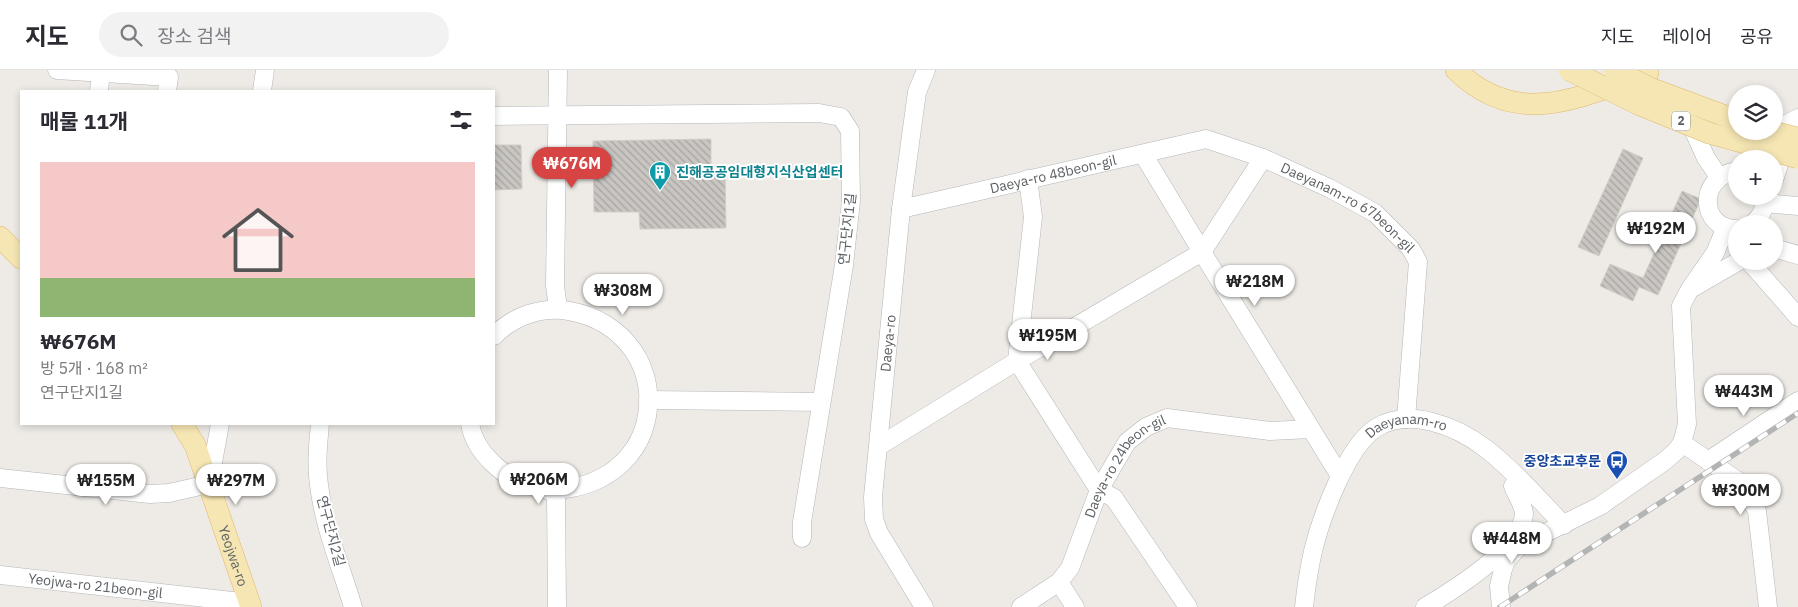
<!DOCTYPE html>
<html lang="ko">
<head>
<meta charset="utf-8">
<style>
	body { margin:0; font-family:"IBM Plex Sans","Noto Sans KR",sans-serif; background:#f2f2f3; color:#2b2b33; height:100vh; display:flex; flex-direction:column; font-size:19px; white-space:nowrap }
	* { box-sizing:border-box; margin:0 }
	p { font-size:16px; color:#7c7c81 }
	.icon { flex:none; width:28px; height:28px; fill:none; stroke:currentColor; stroke-width:2; stroke-linecap:round; stroke-linejoin:round }
	.map { position:relative; flex:1; overflow:hidden }
	.details { position:absolute; left:20px; top:20px; width:475px; height:335px; display:flex; flex-direction:column; background:#fff; border-radius:0px; box-shadow:0 2px 8px #0003 }
	.details>* { flex:none }
	.controls { position:absolute; left:1728px; top:15px; display:grid; gap:10px }
	.controls a { display:grid; place-items:center; width:55px; height:55px; border-radius:50%; background:#fff; box-shadow:0 2px 8px #0003; font-size:25px }
	.price { position:absolute; translate:-50% -42px; padding:0 11px; border-radius:18px; background:#fff; color:#222; font-size:16px; line-height:32px; filter:drop-shadow(0 1px 2px #0008) }
	.price::after { content:''; position:absolute; left:50%; top:30px; width:15px; height:11px; margin-left:-8px; background:inherit; clip-path:polygon(0 0,100% 0,50% 100%) }
	.price.selected { background:#d64444; color:#fff }
	ul { padding:0; list-style:none }
	li { display:grid; align-content:center; gap:10px; height:265px; padding:0 20px }
	li span { display:grid; place-items:center; height:155px; border-radius:0px; color:#555 }
	li>.icon { margin-inline-start:auto }
	span .icon { width:90px; height:90px; fill:#fffc; stroke-width:1 }
	li b { font-size:21px }
	h2 { display:flex; justify-content:space-between; align-items:center; height:60px; padding:0 20px; font-size:21px }
	header { display:flex; align-items:center; gap:30px; box-sizing:border-box; height:70px; padding:0 25px; background:#fff; border-bottom:1px solid #e1e1e2 }
	header strong { font-size:24px }
	nav { display:flex; gap:28px; margin-inline-start:auto; font-size:18px }
	.search { width:350px; height:45px; background:#f2f2f3; display:flex; align-items:center; gap:12px; box-sizing:border-box; padding:0 18px; border-radius:28px; color:#7c7c81; font-size:19px }
	.map>svg:first-child { display:block }
</style>
</head>
<body>
<header>
<strong>지도</strong>
<div class="search"><svg class="icon" aria-label="search" viewBox="0 0 24 24"><circle cx="10" cy="10" r="6"/><path d="M15 15l6 6"/></svg>장소 검색</div>
<nav><a>지도</a><a>레이어</a><a>공유</a></nav>
</header>
<div class="map">
<svg width="1798" height="537" viewBox="0 0 1798 537">
	<defs>
		<pattern id="building-back-hatch" width="6" height="6" patternUnits="userSpaceOnUse" patternTransform="scale(1.25)"><rect width="6" height="6" fill="#c9c6c2"/><path d="M-1 5l2 2M0 0l6 6M5-1l2 2" fill="none" stroke="#a6a4a1"/></pattern>
	</defs>
	<rect width="100%" height="100%" fill="#eeebe6"/>
	<!-- building -->
	<g fill="url(#building-back-hatch)" stroke="#d2cdc5">
		<path d="M711 69V101H725L726 158 640 159 639 142H594L593 71Z"/>
		<path d="M494 75H521L522 119 494 120Z"/>
		<path d="M1623 79 1643 88 1599 186 1578 177Z"/>
		<path d="M1682 121 1701 129 1658 225 1639 217 1633 231 1600 216 1610 194 1643 208Z"/>
	</g>
	<g fill="none" stroke-linecap="round" stroke-linejoin="round">
		<!-- minor casing -->
		<g stroke="#b3b6b9" stroke-width="19">
			<g id="minor">
				<path d="M57 0 169 7 167 21"/>
				<path d="M99 21 101 0"/>
				<path d="M262 21 265 0"/>
				<path d="M494 46 819 43 841 47 850 61 851 131 844 195 802 452V468"/>
				<path d="M1688 48 1706 88 1719 107"/>
				<path d="M1143 84 1202 182 1340 406"/>
				<path d="M1028 109 1033 147 1017 291 1099 420 1114 428 1188 537"/>
				<path d="M1774 110 1778 98 1785 55 1798 48"/>
				<path d="M1765 133 1798 136"/>
				<path id="s1" d="M901 139 1206 69 1263 88 1329 118 1375 143 1411 179 1418 192 1406 349"/>
				<path d="M1752 154C1762 147 1765 138 1765 126"/>
				<path d="M1736 159C1701 159 1696 108 1736 101"/>
				<path d="M1774 178 1798 185"/>
				<path d="M1749 191 1798 247"/>
				<path d="M1694 217 1739 191"/>
				<path d="M558 239 555 215 558 0"/>
				<path d="M648 330 821 332"/>
				<path d="M320 354C318 374 316 395 319 415 324 457 341 497 353 537"/>
				<path d="M470 354C475 383 504 408 531 416 577 429 632 403 645 355 660 300 624 250 569 241 542 236 513 246 494 266"/>
				<path d="M1682 373 1741 413 1757 441 1768 537"/>
				<path d="M879 376 1017 291 1202 182 1263 88"/>
				<path d="M1708 391 1798 331"/>
				<path d="M0 408 150 424 169 423 209 414 220 354"/>
				<path d="M544 419 556 423 557 537"/>
				<path id="s2" d="M0 505 250 533"/>
				<path d="M1059 512 1075 537"/>
				<path id="s3" d="M924 537 879 463 874 449 873 427 901 139 917 22 926 0"/>
				<path id="s4" d="M1021 537 1059 512 1070 498 1099 420 1127 372 1146 357 1167 348 1270 361 1311 359"/>
				<path id="s5" d="M1304 537C1306 518 1309 499 1313 481 1321 448 1347 376 1376 358 1409 337 1456 356 1485 378 1514 400 1538 429 1564 455"/>
				<path d="M1425 537C1452 521 1522 478 1524 444 1524 436 1516 424 1513 416"/>
				<path d="M1501 537 1499 516 1503 499 1506 491 1519 476 1600 436 1666 390 1676 381 1682 373 1687 354 1681 236 1690 219 1715 183 1726 157"/>
			</g>
		</g>
		<!-- major casing -->
		<g stroke="#e1b76b" stroke-width="22">
			<g id="major">
				<path d="M1456 0C1517 60 1580 27 1648 3"/>
				<path d="M0 167 21 188"/>
				<path id="s6" d="M182 354 195 375 251 537"/>
			</g>
		</g>
		<!-- minor -->
		<use href="#minor" stroke="#fff" stroke-width="18"/>
		<!-- major -->
		<use href="#major" stroke="#f6e6b3" stroke-width="21"/>
		<!-- rail casing -->
		<g stroke="#b3b4b4" stroke-width="5.5">
			<path id="rail" d="M1500 537 1798 343"/>
		</g>
		<!-- rail -->
		<use href="#rail" stroke="#fff" stroke-width="4" stroke-dasharray="11" stroke-linecap="butt"/>
		<!-- major-bridge casing -->
		<g stroke="#e1b76b" stroke-width="22" stroke-linecap="butt">
			<g id="major-bridge">
				<path d="M1569 0 1638 34 1709 63 1798 88"/>
				<path d="M1614 0 1650 18 1736 50"/>
				<path d="M1770 61 1798 68"/>
			</g>
		</g>
		<!-- major-bridge -->
		<use href="#major-bridge" stroke="#f6e6b3" stroke-width="21"/>
	</g>
	<!-- icons -->
	<defs>
		<g id="building-pin" transform="scale(1.125)"><path d="M0 17L-7.5 6A9.5 9.5 0 1 1 7.5 6Z" fill="#0f9aa8" stroke="#fff"/><path d="M-4-6H4V6H1V3H-1V6H-4ZM-2.5-4.3h1.7v1.8h-1.7ZM.8-4.3h1.7v1.8H.8ZM-2.5-1h1.7V.8h-1.7ZM.8-1h1.7V.8H.8Z" fill="#fff"/></g>
		<g id="bus-pin" transform="scale(1.125)"><path d="M0 17L-7.5 6A9.5 9.5 0 1 1 7.5 6Z" fill="#1a4fb4" stroke="#fff"/><path d="M-5-6H5V4H4V6H2V4H-2V6H-4V4H-5ZM-3.5-4V0h7V-4ZM-3.5 1.2v1.5H-2V1.2ZM2 1.2v1.5H3.5V1.2Z" fill="#fff"/></g>
	</defs>
	<g fill-rule="evenodd">
		<use href="#building-pin" x="660" y="102"/>
		<use href="#bus-pin" x="1617" y="391"/>
	</g>
	<g text-anchor="middle" stroke-width="4" stroke-linejoin="round" paint-order="stroke">
		<!-- shield labels -->
		<rect fill="#fff" stroke="#8e9092" stroke-width="1" x="1672" y="41.5" width="18" height="19" rx="4"/>
		<g font-size="12" font-weight="bold" fill="#5d6164">
			<text x="1681" y="55">2</text>
		</g>
		<!-- culture labels -->
		<g font-size="14" font-weight="bold" fill="#0d838f" stroke="#fff" text-anchor="start">
			<text x="676" y="107">진해공공임대형지식산업센터</text>
		</g>
		<!-- street labels -->
		<g font-size="14" fill="#5d6164" stroke="#fff">
			<text dy="5" stroke="none"><textPath href="#s1" startOffset="156">Daeya-ro 48beon-gil</textPath></text>
			<text dy="5" stroke="none"><textPath href="#s1" startOffset="472">Daeyanam-ro 67beon-gil</textPath></text>
			<text transform="translate(847 159) rotate(-84)" y="5">연구단지1길</text>
			<text dy="5" stroke="none"><textPath href="#s3" startOffset="278">Daeya-ro</textPath></text>
			<text dy="5" stroke="none"><textPath href="#s5" startOffset="228">Daeyanam-ro</textPath></text>
			<text dy="5" stroke="none"><textPath href="#s4" startOffset="182">Daeya-ro 24beon-gil</textPath></text>
			<text transform="translate(331 461) rotate(75)" y="5">연구단지2길</text>
			<text dy="5" stroke="none"><textPath href="#s6" startOffset="142">Yeojwa-ro</textPath></text>
			<text dy="5" stroke="none"><textPath href="#s2" startOffset="96">Yeojwa-ro 21beon-gil</textPath></text>
		</g>
		<!-- transit labels -->
		<g font-size="14" font-weight="bold" fill="#164399" stroke="#fff" text-anchor="end">
			<text x="1601" y="396">중앙초교후문</text>
		</g>
	</g>
</svg>
<div class="controls">
<a><svg class="icon" aria-label="layers" viewBox="0 0 24 24"><path d="M12 4l9 5-9 5-9-5zM3 14l9 5 9-5"/></svg></a>
<a>+</a>
<a>−</a>
</div>
<b class="price selected" style="left:572px;top:119px">₩676M</b>
<b class="price" style="left:1656px;top:184px">₩192M</b>
<b class="price" style="left:1255px;top:237px">₩218M</b>
<b class="price" style="left:623px;top:246px">₩308M</b>
<b class="price" style="left:1048px;top:291px">₩195M</b>
<b class="price" style="left:1744px;top:347px">₩443M</b>
<b class="price" style="left:539px;top:435px">₩206M</b>
<b class="price" style="left:106px;top:436px">₩155M</b>
<b class="price" style="left:236px;top:436px">₩297M</b>
<b class="price" style="left:1741px;top:446px">₩300M</b>
<b class="price" style="left:1512px;top:494px">₩448M</b>
<section class="details">
<h2>매물 11개<svg class="icon" aria-label="filters" viewBox="0 0 24 24"><path d="M4 7h16M4 17h16"/><circle cx="9" cy="7" r="2"/><circle cx="15" cy="17" r="2"/></svg></h2>
<ul>
<li><span style="background:linear-gradient(#f6c9c9 75%,#8fb573 0)"><svg class="icon" aria-label="home" viewBox="0 0 24 24"><path d="M3 11l9-7 9 7M6 9v11h12V9"/></svg></span><div><b>₩676M</b><p>방 5개 · 168 m²</p><p>연구단지1길</p></div></li>
</ul>
</section>
</div>
</body>
</html>
